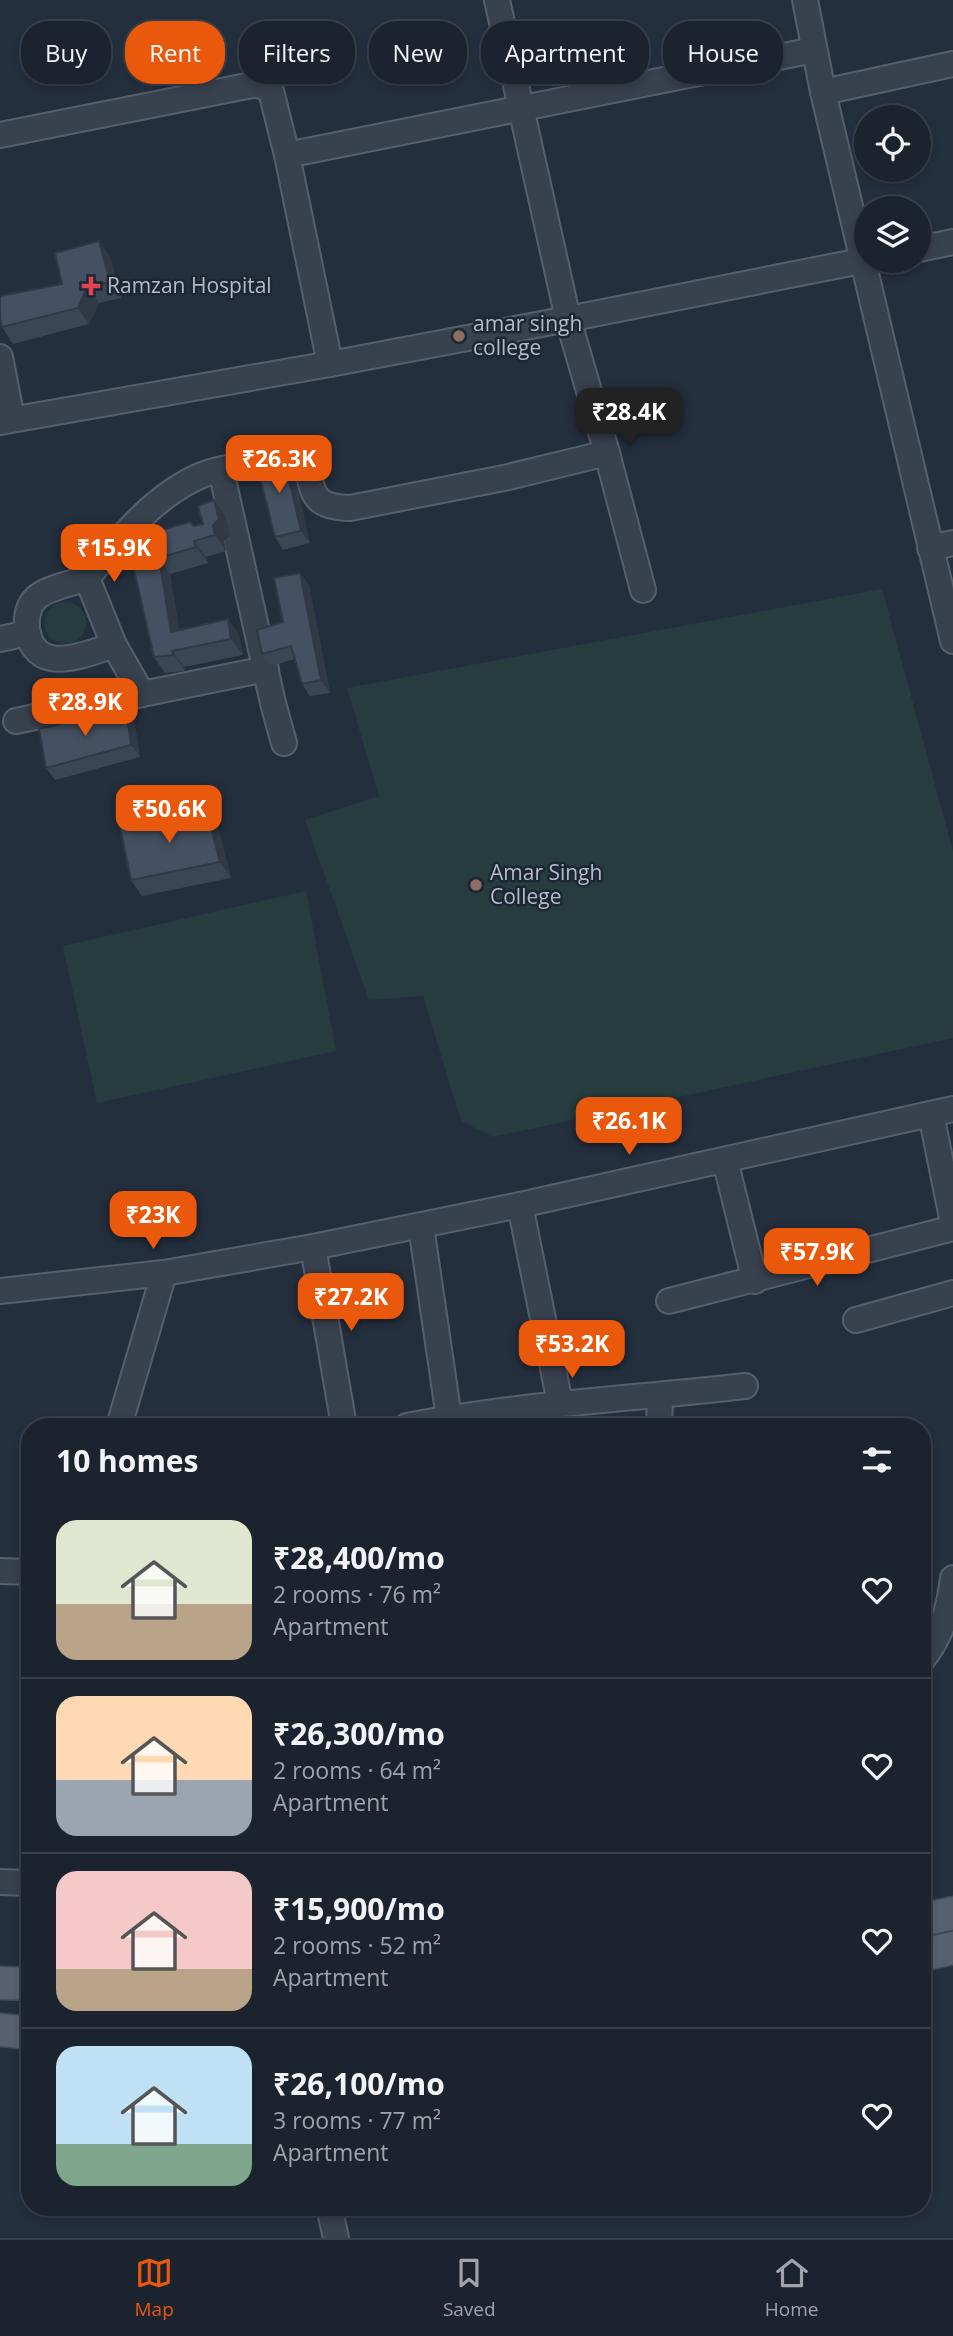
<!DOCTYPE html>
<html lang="en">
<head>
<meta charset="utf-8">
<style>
	body { margin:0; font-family:"Open Sans",sans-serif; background:#282f3a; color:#f1f3f6; height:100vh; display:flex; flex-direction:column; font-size:26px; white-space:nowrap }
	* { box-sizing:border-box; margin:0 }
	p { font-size:23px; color:#a0a4aa }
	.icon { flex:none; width:38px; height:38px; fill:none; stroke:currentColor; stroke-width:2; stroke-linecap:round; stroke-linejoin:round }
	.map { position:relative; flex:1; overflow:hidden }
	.drawer { position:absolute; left:21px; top:1418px; width:910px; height:798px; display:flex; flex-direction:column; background:#1b232e; border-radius:28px; box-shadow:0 4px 10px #0003,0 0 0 2px #39404a }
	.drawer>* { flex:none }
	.hud { position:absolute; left:21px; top:21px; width:912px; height:63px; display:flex; gap:14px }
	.buttons { position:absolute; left:854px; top:105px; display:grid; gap:14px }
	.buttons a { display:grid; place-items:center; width:77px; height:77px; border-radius:50%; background:#1b232e; box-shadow:0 4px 10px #0003,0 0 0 2px #39404a; font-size:35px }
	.price { position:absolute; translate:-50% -60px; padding:0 16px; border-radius:14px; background:#ea580c; color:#fff; font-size:23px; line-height:46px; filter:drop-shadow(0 2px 4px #0008) }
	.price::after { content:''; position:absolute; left:50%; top:42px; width:21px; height:16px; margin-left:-10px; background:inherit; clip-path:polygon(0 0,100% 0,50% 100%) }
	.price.active { background:#222; color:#fff }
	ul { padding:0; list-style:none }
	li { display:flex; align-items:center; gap:21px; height:175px; padding:0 35px }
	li+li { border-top:2px solid #39404a }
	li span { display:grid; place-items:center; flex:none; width:196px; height:140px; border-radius:21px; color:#555 }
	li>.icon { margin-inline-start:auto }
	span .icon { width:84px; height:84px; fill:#fffc; stroke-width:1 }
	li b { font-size:30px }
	h2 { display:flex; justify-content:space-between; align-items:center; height:84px; padding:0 35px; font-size:30px }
	.chip { padding:0 24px; border-radius:28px; background:#1b232e; box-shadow:0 4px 10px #0003,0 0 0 2px #39404a; font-size:24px; line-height:63px }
	.chip.active { background:#ea580c; color:#fff }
	.tab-bar { display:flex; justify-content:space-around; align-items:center; height:98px; border-top:2px solid #39404a; background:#1b232e; font-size:19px; color:#a0a4aa }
	.tab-bar a { display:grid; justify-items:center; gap:4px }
	.tab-bar .active { color:#ea580c }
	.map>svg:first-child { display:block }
</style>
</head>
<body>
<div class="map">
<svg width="953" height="2238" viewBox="0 0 953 2238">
	<rect width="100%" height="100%" fill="#242f3e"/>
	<!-- green -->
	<g fill="#263c3f">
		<path d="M882 589 953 851V1038L493 1137 461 1121 423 996 369 1000 305 820 379 796 347 688Z"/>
		<circle cx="65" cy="623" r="21"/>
		<path d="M306 891 336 1051 97 1103 63 946Z"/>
	</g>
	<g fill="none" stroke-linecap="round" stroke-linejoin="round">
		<!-- minor casing -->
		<g stroke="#565f6c" stroke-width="28">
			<g id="minor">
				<path d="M497 0 568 319 607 453 643 590"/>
				<path d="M805 0 823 92 953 641"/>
				<path d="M823 92 953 64"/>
				<path d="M0 135 247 86C256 84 263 85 271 91L287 155 330 364"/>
				<path d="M287 155 814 50"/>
				<path d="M919 249 953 242"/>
				<path d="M0 357 12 419"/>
				<path d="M0 422 330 364 568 319 866 260"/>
				<path d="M221 470 273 703 284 743"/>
				<path d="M930 548 953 543"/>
				<path d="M87 578C74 583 46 588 36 598 28 606 26 618 27 629 35 677 84 655 114 645"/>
				<path d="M0 639 28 633"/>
				<path d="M266 669 142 694 114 645 87 578C119 540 154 495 202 475 217 469 233 467 249 464 263 460 282 454 296 460 323 471 294 507 350 508L504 478 607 453"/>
				<path d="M16 721 142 694"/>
				<path d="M931 1114 953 1223"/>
				<path d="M725 1160 755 1281"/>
				<path d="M520 1205 560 1403"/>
				<path d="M421 1226 449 1418"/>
				<path d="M313 1247 344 1426"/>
				<path d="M0 1291 164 1273 313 1247 520 1205 953 1109"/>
				<path d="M669 1301 953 1228"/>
				<path d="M856 1320 953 1293"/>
				<path d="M119 1426 164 1273"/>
				<path d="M407 1426C518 1404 632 1399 745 1386"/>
				<path d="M659 1426 660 1396"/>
				<path d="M0 1571 30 1572"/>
				<path d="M922 1660C942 1635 949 1609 953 1578"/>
				<path d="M0 1882 30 1883"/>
				<path d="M329 2207 336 2238"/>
			</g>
		</g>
		<!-- major casing -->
		<g stroke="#414a57" stroke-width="35">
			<g id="major">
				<path d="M922 1920 953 1913"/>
				<path d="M922 1955 953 1948"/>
				<path d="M0 1983 30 1984"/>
				<path d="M0 2030 30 2033"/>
			</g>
		</g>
		<!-- minor -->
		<use href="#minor" stroke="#38414e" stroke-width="24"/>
		<!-- major -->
		<use href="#major" stroke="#56606e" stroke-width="32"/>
	</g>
	<!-- wall -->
	<g fill="#3b4654">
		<path d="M99 241 110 257 121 298 99 303 89 324 13 344 2 327 62 284Z"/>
		<path d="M283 454 292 466 310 543 283 550 275 537Z"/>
		<path d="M214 500 225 516 230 535 224 541 226 551 206 557 208 563 170 574 179 630 228 619 239 635 243 655 184 667 185 671 165 673 154 657 127 539 203 524Z"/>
		<path d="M309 585 330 693 310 696 302 684 295 659 271 666 262 654Z"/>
		<path d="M134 720 140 757 55 780 46 768Z"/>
		<path d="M207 812 218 828 231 878 142 896 131 880Z"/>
	</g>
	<!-- shaded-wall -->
	<g fill="#303945">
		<path d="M99 241 110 257 121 298 110 282Z"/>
		<path d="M87 287 99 303 89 324 78 308Z"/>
		<path d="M283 454 292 466 310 543 301 531Z"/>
		<path d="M214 500 225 516 230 535 224 541 226 551 215 535 213 525Z"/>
		<path d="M194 541 206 557 208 563 196 547Z"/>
		<path d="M159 558 170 574 182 648 171 632Z"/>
		<path d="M300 573 309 585 330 693 321 680Z"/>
		<path d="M228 619 239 635 243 655 231 639Z"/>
		<path d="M172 651 184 667 185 671 174 655Z"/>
		<path d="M126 708 134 720 140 757 131 745Z"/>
		<path d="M207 812 218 828 231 878 220 862Z"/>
	</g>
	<!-- building -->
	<g fill="#455162" stroke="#303945" stroke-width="2">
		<path d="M99 241 110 282 87 287 78 308 2 327 0 318V296L62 284 55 253Z"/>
		<path d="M283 454 301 531 275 537 256 461Z"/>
		<path d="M214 500 219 519 213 525 215 535 194 541 196 547 159 558 171 632 228 619 231 639 172 651 174 655 154 657 127 539 190 522 194 526 203 524 198 506Z"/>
		<path d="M300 573 321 680 302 684 291 646 262 654 257 630 283 622 274 578Z"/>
		<path d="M126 708 131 745 46 768 39 729Z"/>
		<path d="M207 812 220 862 131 880 120 827Z"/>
	</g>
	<!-- markers -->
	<path fill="#e0444e" stroke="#1d2633" stroke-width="2.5" d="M87.5 275.5h7v7h7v7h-7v7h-7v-7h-7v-7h7z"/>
	<g fill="#8d6e63" stroke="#1d2633" stroke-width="2.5">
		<circle cx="459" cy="336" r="7"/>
		<circle cx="476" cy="885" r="7"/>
	</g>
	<g text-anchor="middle" stroke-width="5" stroke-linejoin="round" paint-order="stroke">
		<!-- poi labels -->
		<g font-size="21" fill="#b4bcc9" stroke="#1d2633" text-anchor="start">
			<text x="107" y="293">Ramzan Hospital</text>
			<text x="473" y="331">amar singh<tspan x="473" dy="24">college</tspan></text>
			<text x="490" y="880">Amar Singh<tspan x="490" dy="24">College</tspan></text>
		</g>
	</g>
</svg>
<div class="buttons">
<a><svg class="icon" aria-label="locate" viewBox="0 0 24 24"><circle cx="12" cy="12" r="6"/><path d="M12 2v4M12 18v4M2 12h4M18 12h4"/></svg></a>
<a><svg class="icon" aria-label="layers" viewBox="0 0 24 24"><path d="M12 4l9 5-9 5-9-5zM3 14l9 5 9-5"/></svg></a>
</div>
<b class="price active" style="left:629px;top:448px">₹28.4K</b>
<b class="price" style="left:279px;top:495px">₹26.3K</b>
<b class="price" style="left:114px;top:584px">₹15.9K</b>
<b class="price" style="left:85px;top:738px">₹28.9K</b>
<b class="price" style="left:169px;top:845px">₹50.6K</b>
<b class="price" style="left:629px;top:1157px">₹26.1K</b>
<b class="price" style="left:153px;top:1251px">₹23K</b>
<b class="price" style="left:817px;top:1288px">₹57.9K</b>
<b class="price" style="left:351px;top:1333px">₹27.2K</b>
<b class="price" style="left:572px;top:1380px">₹53.2K</b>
<div class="hud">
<a class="chip">Buy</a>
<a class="chip active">Rent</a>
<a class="chip">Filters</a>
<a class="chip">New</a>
<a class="chip">Apartment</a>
<a class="chip">House</a>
</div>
<section class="drawer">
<h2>10 homes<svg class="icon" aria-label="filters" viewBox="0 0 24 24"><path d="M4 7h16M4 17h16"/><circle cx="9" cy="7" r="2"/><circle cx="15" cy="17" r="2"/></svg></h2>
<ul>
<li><span style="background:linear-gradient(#dfe7d0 60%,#b9a48a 0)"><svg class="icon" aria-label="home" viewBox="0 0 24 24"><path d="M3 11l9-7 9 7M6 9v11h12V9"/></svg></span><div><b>₹28,400/mo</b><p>2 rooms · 76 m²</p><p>Apartment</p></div><svg class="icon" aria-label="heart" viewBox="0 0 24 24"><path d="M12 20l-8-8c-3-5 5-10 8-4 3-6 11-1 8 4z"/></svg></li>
<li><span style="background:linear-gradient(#ffd9b3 60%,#9aa5b1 0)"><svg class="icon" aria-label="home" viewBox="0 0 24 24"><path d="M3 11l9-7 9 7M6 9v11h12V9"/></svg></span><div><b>₹26,300/mo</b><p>2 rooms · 64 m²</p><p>Apartment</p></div><svg class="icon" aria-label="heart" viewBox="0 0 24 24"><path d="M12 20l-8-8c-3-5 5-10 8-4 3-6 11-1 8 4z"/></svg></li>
<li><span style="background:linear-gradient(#f6c9c9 70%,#b9a48a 0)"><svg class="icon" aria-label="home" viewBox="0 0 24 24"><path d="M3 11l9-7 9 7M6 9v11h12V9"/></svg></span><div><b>₹15,900/mo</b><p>2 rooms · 52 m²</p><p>Apartment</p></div><svg class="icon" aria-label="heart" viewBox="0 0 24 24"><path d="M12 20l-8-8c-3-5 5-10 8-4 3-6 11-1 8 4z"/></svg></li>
<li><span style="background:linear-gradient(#bfe0f5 70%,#7fa58c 0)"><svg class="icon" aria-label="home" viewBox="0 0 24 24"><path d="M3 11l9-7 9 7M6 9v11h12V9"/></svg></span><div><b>₹26,100/mo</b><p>3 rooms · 77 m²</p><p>Apartment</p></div><svg class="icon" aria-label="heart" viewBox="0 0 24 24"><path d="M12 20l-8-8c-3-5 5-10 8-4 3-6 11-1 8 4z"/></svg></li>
</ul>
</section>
</div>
<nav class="tab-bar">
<a class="active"><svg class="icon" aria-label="map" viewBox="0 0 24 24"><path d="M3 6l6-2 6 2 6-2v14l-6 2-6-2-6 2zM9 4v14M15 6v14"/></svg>Map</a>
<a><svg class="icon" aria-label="saved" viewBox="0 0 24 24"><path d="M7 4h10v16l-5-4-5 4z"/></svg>Saved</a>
<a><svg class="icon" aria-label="home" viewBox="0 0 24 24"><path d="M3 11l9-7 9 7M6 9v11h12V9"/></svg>Home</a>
</nav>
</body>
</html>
